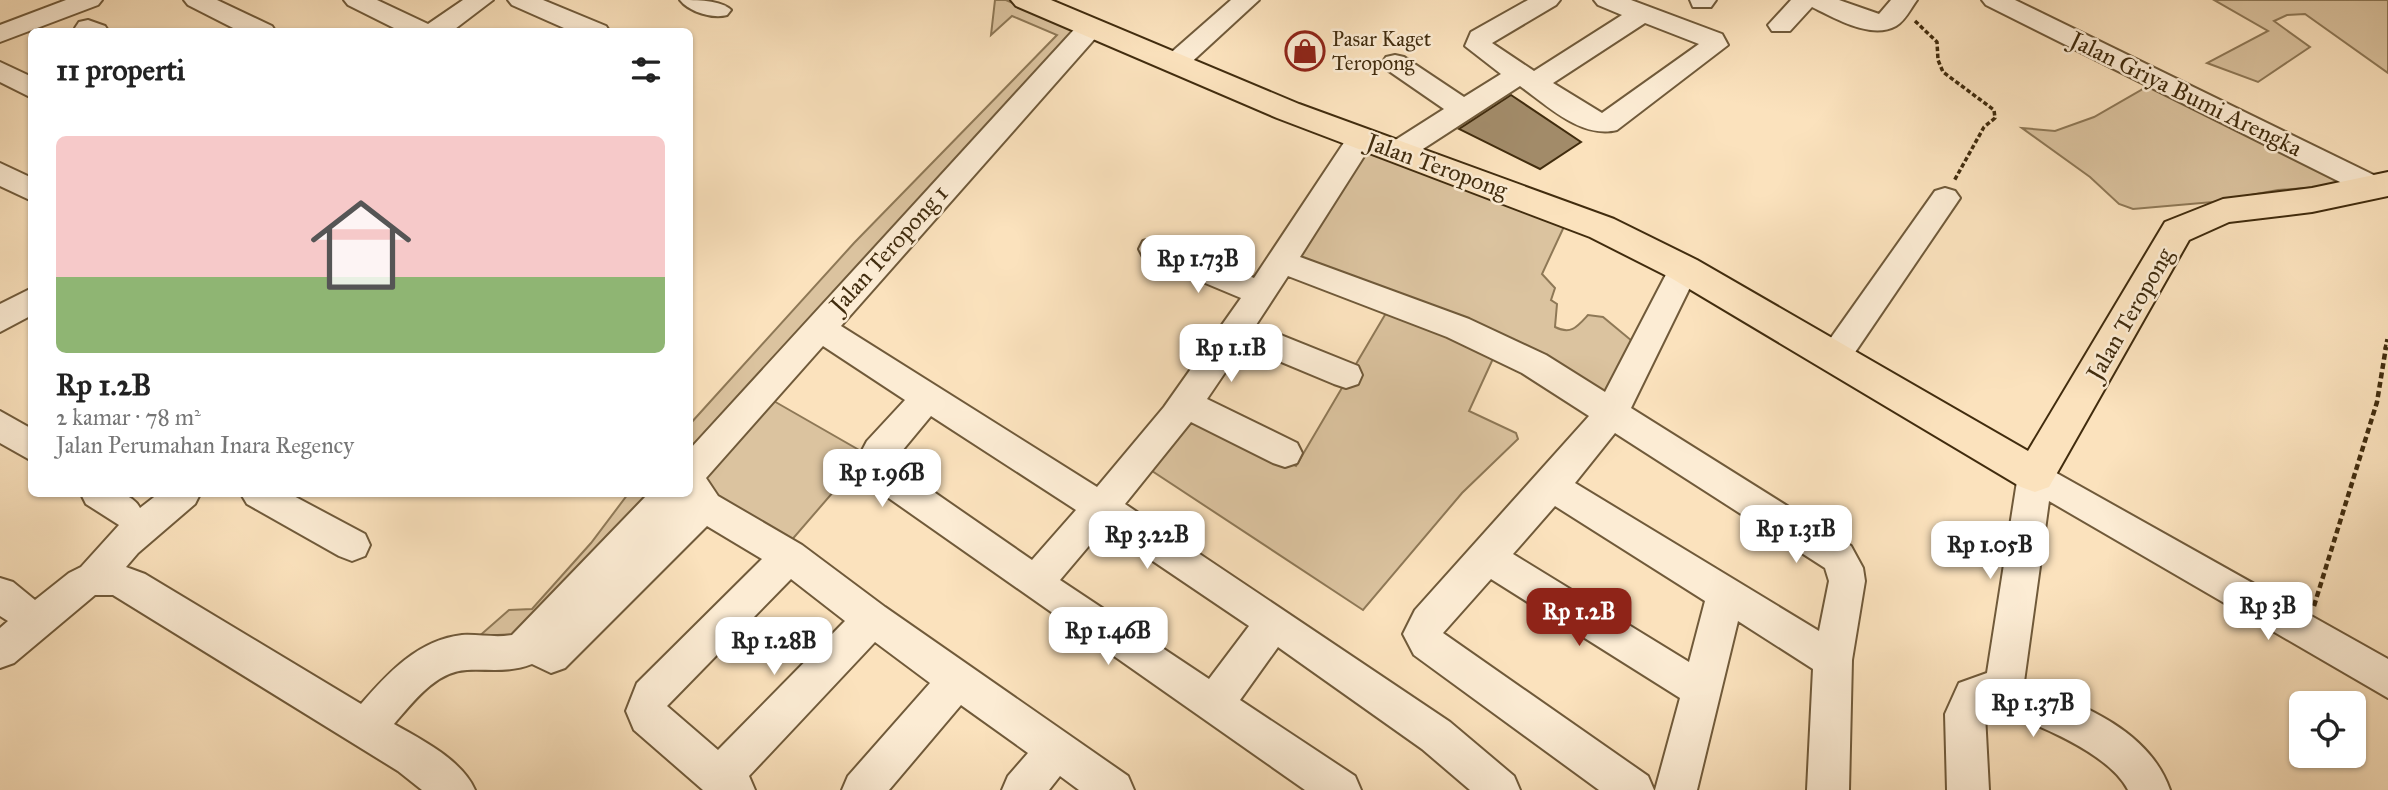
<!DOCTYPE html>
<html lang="id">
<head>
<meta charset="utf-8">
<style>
	body { margin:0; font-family:"IM FELL Great Primer",serif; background:#f6f6f6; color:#222; height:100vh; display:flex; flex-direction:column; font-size:26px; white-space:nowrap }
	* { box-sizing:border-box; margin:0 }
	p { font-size:23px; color:#767676 }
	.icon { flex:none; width:38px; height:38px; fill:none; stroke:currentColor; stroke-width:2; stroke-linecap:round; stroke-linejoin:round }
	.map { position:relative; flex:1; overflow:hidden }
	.drawer { position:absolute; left:28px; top:28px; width:665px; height:469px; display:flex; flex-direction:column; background:#fff; border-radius:10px; box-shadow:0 2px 5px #0004 }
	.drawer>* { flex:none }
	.tools { position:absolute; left:2289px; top:691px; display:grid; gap:14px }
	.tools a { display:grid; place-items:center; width:77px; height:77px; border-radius:10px; background:#fff; box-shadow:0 2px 5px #0004; font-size:35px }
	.price { position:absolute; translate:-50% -60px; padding:0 16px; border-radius:14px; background:#fff; color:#222; font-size:23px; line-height:46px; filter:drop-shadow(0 2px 4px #0008) }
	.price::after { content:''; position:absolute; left:50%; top:42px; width:21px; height:16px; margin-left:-10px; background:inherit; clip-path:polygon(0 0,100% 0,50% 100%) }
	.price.current { background:#8f2418; color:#fff }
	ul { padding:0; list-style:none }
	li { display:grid; align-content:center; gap:14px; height:371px; padding:0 28px }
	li+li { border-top:2px solid #e0e0e0 }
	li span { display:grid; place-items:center; height:217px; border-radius:10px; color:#555 }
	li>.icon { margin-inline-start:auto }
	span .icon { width:126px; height:126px; fill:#fffc; stroke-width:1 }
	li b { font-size:30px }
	h2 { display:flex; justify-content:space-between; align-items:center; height:84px; padding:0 28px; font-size:30px }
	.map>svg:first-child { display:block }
</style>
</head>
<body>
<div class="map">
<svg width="2388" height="790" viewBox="0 0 2388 790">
	<rect width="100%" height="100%" fill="#fbe2bd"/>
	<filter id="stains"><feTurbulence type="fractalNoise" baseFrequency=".00286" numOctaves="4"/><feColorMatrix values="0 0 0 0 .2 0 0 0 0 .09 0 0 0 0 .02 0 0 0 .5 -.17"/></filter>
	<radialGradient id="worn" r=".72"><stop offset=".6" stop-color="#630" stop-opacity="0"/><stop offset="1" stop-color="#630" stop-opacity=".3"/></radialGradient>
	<!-- green -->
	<g fill="#dbc39f" stroke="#8e7856" stroke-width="2">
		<path d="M995 0H1006L1080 33 690 460V424L854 243 1057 35 1012 16 991 35Z"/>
		<path d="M2214 0H2388V73L2305 14 2287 15 2274 21 2310 47 2258 82 2207 63 2268 31Z"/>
		<path d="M2150 85 2339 178 2333 186 2278 190 2213 202 2133 209 2119 204 2090 177 2022 128 2055 131 2094 117Z"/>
		<path d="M1369 151 1568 218 1542 274 1555 288 1551 300 1557 304 1555 327C1571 335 1577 327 1588 315L1603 317 1632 341 1606 406 1292 261 1325 207Z"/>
		<path d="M1389 308 1497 350 1469 411 1516 433 1518 439 1462 493 1363 610 1146 467 1185 413 1296 466Z"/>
		<path d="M772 400 866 454 790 542 695 484Z"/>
		<path d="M628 494H659L518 640 477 638 509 610 532 609 591 543Z"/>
	</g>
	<!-- building -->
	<path fill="#a28b69" stroke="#412c0e" stroke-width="2" d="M1511 95 1581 142 1540 169 1459 129Z"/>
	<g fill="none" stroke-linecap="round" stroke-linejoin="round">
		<!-- minor casing -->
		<g stroke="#705a3a" stroke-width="4">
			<g id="minor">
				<path d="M66 0H102L98 5 0 42V25Z"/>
				<path d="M184 0H217L272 26 276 32H241L188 5Z"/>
				<path d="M344 0H377L428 24 463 0H493L451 32H402L348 5Z"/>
				<path d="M508 0H543L606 26 610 32H573L512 5Z"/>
				<path d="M680 0C696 0 721 0 731 10L727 15C713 19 689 12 680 0Z"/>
				<path d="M1231 0H1259L1184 69 1175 71 1166 69 1162 63 1166 57Z"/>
				<path d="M1528 0H1560L1556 5 1492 43 1534 71 1622 15 1598 5 1594 0H1631L1722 34 1728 45 1617 130C1581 139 1547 105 1520 86L1409 158 1399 161 1389 158 1385 151 1389 144 1444 109 1386 69 1382 63 1386 57 1395 55 1404 57 1464 97 1501 74 1465 46 1471 32ZM1645 23 1699 44 1602 113 1553 83Z"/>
				<path d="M1690 0H1716L1711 7H1693Z"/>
				<path d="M1791 0H1839L1879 14 1891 0H1917C1911 8 1905 21 1896 26 1871 40 1835 18 1812 7L1790 31H1772L1768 25Z"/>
				<path d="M1982 0H2015L2386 181 2388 192 2376 198 2366 195 1986 5Z"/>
				<path d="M88 20 105 26 109 32H77L75 28 79 22Z"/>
				<path d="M1090 20 1099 22 1103 28 1099 34 841 326 1097 487 1164 407 1241 298 1143 257 1139 249 1143 241 1154 238 1165 241 1254 278 1351 132 1361 130 1371 132 1375 139 1300 257 1469 319 1546 355 1605 392 1673 261 1684 258 1695 261 1699 269 1631 408 1851 546 1863 568 1865 581 1852 660 1849 790H1807L1813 669 1738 621 1697 790H1655L1680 698 1491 579 1443 633 1648 776 1654 790H1599L1414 655 1403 634 1415 610 1589 416 1522 373 1447 337 1288 276 1256 325 1358 366 1362 375 1358 384 1346 388 1334 384 1243 346 1207 399 1297 443 1302 453 1297 463 1285 467 1273 463 1191 422 1125 504 1450 722 1514 776 1520 790H1470L1422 749 1278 647 1240 700 1355 776 1361 790H1305L863 480 857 460 867 441 905 400 823 346 706 478 718 496 802 545 885 607 1128 776 1134 790H1079L1060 776 1049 790H1002L1008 776 1028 753 961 705 889 790H842L848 776 930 683 875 642 749 776 755 790H703L634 730 626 711 637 683 762 559 707 526 565 668 551 673 532 664C509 673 490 669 467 670 436 671 413 702 394 724 422 740 462 760 475 790H422L398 771 113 595H95L14 663 0 668V628L8 621 0 616V578L13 582 35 600 69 573 81 567 119 525 86 504 81 494C101 494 129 487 140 508L158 494H200L195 504 138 553 126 567 145 574 361 704C388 673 418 640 462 635 479 634 495 638 512 635L648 494H690V449L1081 22ZM931 416 1076 510 1032 560 892 463ZM1615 433 1825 568 1829 581 1819 631 1575 483ZM1555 506 1705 601 1689 662 1513 554ZM1104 528 1249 626 1209 679 1060 580ZM791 579 845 621 718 750 667 706Z"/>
				<path d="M0 62 32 77V98L0 82Z"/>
				<path d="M0 163 32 178V201L0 186Z"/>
				<path d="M1945 188 1955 191 1960 198 1845 367 1834 371 1823 367 1818 358 1823 349 1935 191Z"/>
				<path d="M32 288V315L0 332V304Z"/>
				<path d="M0 411 32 429V461L0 443Z"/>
				<path d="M2035 461 2388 659V698L2049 501 2024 682C2080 704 2149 729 2170 790H2128C2109 752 2029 720 1990 709L1985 714 1989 790H1947L1945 714 1959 683 1987 673 2018 475 2023 465Z"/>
				<path d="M241 494H290L365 534 370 545 365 556 352 561 339 556 247 504Z"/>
			</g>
		</g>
		<!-- major casing -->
		<g stroke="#412c0e" stroke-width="4">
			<path id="major" d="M1011 0H1051L1299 104 1614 219 1697 260 2028 451 2165 222 2223 199 2312 188 2388 172V196L2312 212 2229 222 2189 240 2049 487 2035 492 2021 487 1671 278 1590 237 1277 118 1016 6Z"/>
		</g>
		<!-- path-far1 -->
		<g stroke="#412c0e" stroke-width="3.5" stroke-dasharray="4.5 2.5" stroke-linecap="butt">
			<path d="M1915 21 1937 42 1938 60 1943 72 1994 110 1995 118 1984 127 1954 181"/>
			<path d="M2385 349 2387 339"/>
		</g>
		<!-- path -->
		<path stroke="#412c0e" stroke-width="4.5" stroke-dasharray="6 3.5" stroke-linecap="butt" d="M2314 606 2377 402 2386 347"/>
		<!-- minor -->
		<use href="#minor" fill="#fcecd4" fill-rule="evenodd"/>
		<!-- major -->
		<use href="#major" fill="#fbe2bd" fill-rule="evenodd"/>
	</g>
	<!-- icons -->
	<defs>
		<g id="shop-ring" transform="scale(2.0125)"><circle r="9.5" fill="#fcecd4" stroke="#8f2418" stroke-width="1.5"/><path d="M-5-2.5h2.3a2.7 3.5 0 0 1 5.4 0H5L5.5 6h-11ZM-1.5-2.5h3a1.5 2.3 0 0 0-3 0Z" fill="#8f2418"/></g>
	</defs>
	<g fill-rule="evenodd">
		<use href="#shop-ring" x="1305" y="51"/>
	</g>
	<g text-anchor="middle" stroke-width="5" stroke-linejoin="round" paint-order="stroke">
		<!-- far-poi labels -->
		<g font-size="21" fill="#412c0e" stroke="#fcecd4" text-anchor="start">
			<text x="1332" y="46">Pasar Kaget<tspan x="1332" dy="24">Teropong</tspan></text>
		</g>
		<!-- street labels -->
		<g font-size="24" fill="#412c0e" stroke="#fcecd4">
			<text transform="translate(2186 94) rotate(26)" y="8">Jalan Griya Bumi Arengka</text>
			<text transform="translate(1437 166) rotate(20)" y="8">Jalan Teropong</text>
			<text transform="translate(889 249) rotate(-48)" y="8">Jalan Teropong 1</text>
			<text transform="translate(2130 314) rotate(-60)" y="8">Jalan Teropong</text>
		</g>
	</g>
	<rect width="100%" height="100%" filter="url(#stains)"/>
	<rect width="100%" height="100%" fill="url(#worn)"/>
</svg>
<div class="tools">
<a><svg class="icon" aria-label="locate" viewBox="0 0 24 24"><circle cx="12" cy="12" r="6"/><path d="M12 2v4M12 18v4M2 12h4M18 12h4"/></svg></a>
</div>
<b class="price" style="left:1198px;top:295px">Rp 1.73B</b>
<b class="price" style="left:1231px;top:384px">Rp 1.1B</b>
<b class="price" style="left:882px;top:509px">Rp 1.96B</b>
<b class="price" style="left:1796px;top:565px">Rp 1.31B</b>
<b class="price" style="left:1147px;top:571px">Rp 3.22B</b>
<b class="price" style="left:1990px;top:581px">Rp 1.05B</b>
<b class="price" style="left:2268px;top:642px">Rp 3B</b>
<b class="price current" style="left:1579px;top:648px">Rp 1.2B</b>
<b class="price" style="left:1108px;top:667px">Rp 1.46B</b>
<b class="price" style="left:774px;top:677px">Rp 1.28B</b>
<b class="price" style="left:2033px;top:739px">Rp 1.37B</b>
<section class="drawer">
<h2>11 properti<svg class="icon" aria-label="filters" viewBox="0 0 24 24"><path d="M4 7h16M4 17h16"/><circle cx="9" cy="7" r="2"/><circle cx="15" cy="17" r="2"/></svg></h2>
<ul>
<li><span style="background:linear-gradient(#f6c9c9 65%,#8fb573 0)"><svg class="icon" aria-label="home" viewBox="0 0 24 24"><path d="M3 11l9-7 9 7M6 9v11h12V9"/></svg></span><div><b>Rp 1.2B</b><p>2 kamar · 78 m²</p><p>Jalan Perumahan Inara Regency</p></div></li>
</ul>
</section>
</div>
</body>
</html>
